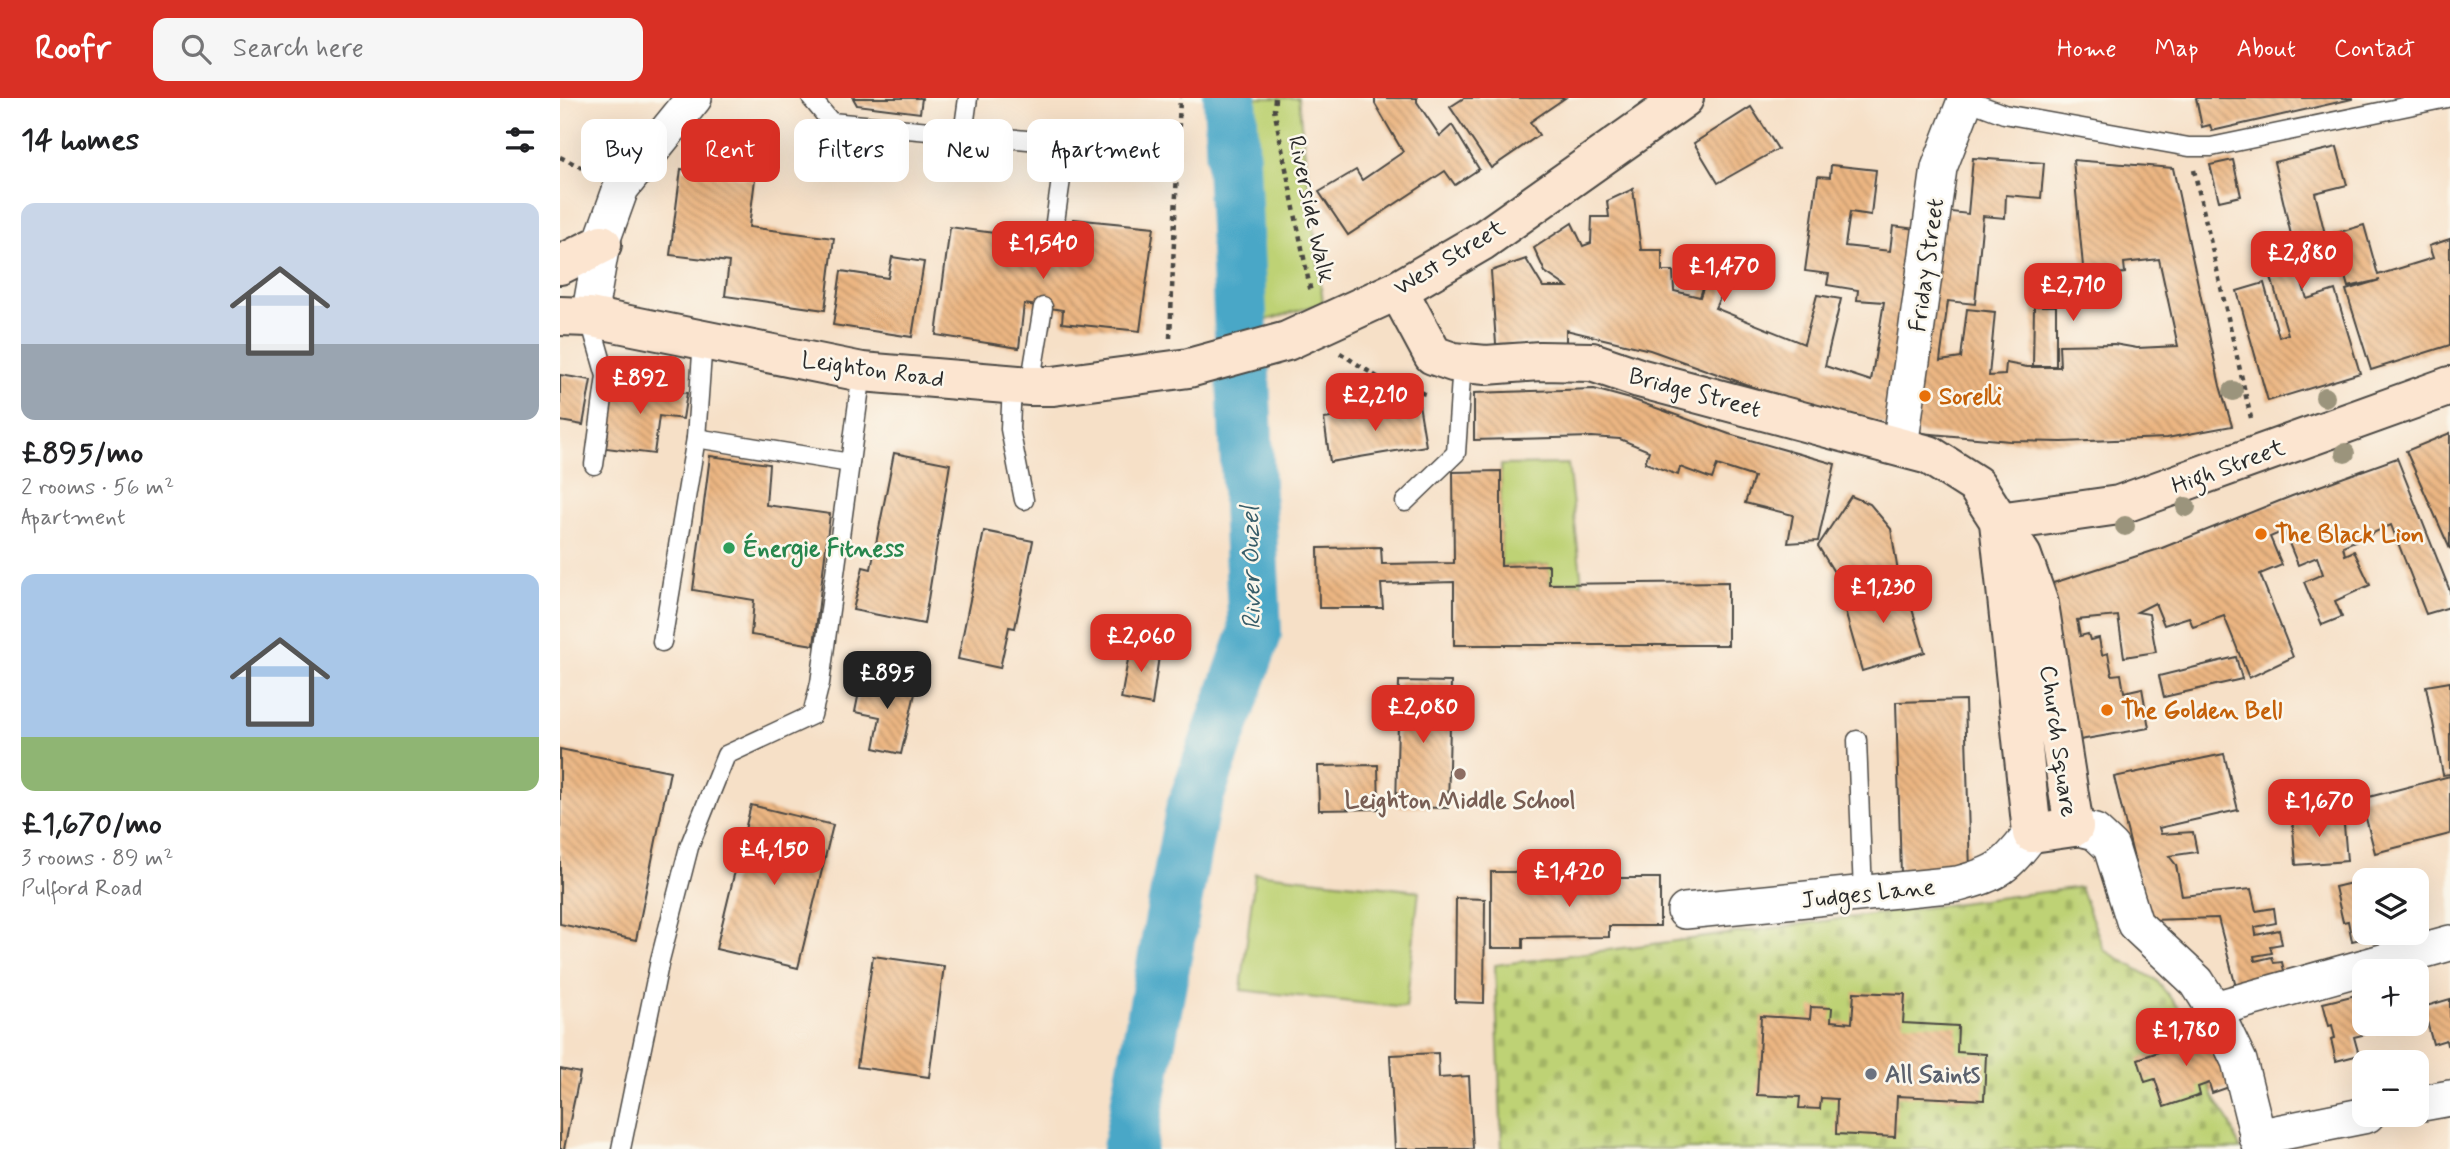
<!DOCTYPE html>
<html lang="en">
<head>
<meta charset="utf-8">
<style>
	body { margin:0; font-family:Mynerve,sans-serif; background:#f6f6f6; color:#202124; height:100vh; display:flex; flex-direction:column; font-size:26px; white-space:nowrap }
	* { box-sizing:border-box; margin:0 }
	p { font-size:23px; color:#757577 }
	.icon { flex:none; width:38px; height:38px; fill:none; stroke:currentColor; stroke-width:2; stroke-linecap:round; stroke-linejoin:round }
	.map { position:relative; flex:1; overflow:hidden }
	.panel { display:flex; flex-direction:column; background:#fff; width:560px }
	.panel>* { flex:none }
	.banner { position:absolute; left:21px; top:21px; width:665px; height:63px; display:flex; gap:14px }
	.buttons { position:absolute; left:1792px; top:770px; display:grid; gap:14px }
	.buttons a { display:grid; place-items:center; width:77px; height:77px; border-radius:14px; background:#fff; box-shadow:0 7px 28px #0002; font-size:35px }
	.price { position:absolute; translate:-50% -60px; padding:0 16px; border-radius:14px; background:#d93025; color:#fff; font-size:23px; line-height:46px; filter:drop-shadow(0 2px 4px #0008) }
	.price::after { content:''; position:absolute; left:50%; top:42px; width:21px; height:16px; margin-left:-10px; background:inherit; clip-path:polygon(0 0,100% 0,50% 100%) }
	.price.active { background:#222; color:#fff }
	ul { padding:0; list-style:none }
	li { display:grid; align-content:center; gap:14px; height:371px; padding:0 21px }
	li span { display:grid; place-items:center; height:217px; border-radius:14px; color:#555 }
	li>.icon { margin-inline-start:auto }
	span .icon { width:126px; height:126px; fill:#fffc; stroke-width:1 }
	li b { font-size:30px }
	h2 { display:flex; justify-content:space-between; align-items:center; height:84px; padding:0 21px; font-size:30px }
	.pill { padding:0 24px; border-radius:14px; background:#fff; box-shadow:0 7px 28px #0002; font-size:24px; line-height:63px }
	.pill.active { background:#d93025; color:#fff }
	header { display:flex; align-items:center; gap:42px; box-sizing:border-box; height:98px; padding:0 35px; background:#d93025; color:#fff }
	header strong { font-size:33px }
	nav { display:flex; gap:38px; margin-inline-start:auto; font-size:24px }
	.search { width:490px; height:63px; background:#f6f6f6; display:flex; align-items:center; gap:18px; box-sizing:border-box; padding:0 24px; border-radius:14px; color:#757577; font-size:26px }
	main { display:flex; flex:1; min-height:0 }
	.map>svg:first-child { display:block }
</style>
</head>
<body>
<header>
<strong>Roofr</strong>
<div class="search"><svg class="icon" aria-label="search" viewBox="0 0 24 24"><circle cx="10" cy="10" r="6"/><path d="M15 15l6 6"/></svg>Search here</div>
<nav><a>Home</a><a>Map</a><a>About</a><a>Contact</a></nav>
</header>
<main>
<section class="panel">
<h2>14 homes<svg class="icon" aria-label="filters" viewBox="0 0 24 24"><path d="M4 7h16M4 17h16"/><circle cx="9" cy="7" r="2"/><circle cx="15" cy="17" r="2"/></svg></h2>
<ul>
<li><span style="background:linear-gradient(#c9d6e8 65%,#9aa5b1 0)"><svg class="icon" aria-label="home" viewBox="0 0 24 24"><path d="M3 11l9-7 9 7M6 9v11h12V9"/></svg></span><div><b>£895/mo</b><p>2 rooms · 56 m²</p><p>Apartment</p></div></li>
<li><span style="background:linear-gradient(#a9c7e8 75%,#8fb573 0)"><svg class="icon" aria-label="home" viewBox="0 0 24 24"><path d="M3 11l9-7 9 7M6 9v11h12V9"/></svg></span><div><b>£1,670/mo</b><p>3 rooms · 89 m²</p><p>Pulford Road</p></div></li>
</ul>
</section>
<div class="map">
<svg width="1890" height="1051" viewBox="0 0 1890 1051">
	<defs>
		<pattern id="cemetery-stones" width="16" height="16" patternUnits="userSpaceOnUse" patternTransform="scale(1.75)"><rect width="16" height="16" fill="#bed275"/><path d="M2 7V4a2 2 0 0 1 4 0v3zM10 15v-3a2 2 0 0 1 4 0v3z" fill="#a3b465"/></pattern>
		<pattern id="building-back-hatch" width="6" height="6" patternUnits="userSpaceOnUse" patternTransform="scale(1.75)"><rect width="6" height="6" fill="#ecb682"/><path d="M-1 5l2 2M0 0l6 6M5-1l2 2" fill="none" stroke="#bf946b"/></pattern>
	</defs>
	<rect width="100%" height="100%" fill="#fbf7ec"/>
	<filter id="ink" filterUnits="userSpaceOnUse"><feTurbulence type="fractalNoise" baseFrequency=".0143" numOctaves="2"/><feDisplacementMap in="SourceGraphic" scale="14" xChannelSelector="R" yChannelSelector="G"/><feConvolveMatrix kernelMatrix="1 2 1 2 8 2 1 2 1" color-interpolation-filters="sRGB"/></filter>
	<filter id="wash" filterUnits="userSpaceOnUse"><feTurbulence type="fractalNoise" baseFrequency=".00686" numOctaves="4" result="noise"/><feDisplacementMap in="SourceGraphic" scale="28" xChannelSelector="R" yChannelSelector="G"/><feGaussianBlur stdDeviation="1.57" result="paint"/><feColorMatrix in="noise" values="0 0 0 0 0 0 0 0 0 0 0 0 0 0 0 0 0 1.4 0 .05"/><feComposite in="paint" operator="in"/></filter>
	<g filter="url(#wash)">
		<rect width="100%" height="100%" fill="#f6e0c7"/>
		<!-- green -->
		<g fill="#bed275" stroke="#747e50" stroke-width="2">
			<path d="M674 0H738L763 205 684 229Z"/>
			<path d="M1008 366 1022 485 989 486 988 467 941 468V367Z"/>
			<path d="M695 775 859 793 846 910 681 892Z"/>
		</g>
		<!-- cemetery -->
		<path fill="url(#cemetery-stones)" stroke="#747e50" stroke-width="2" d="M1520 789 1544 852 1596 882 1623 915 1652 997 1670 1024 1680 1051H942L935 867Z"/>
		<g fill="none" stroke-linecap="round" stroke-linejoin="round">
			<!-- river -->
			<path stroke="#48a7c7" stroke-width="54" d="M569 1051 632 713 695 535 670 0"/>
		</g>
		<g id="blocks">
			<!-- building -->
			<g fill="url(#building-back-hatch)">
				<path d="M293 0H362L360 15 297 7Z"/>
				<path d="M815 0H857V4L880 38 892 27 919 71 895 87 885 73 788 137 759 94 796 72 802 82 843 54 815 6Z"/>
				<path d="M904 0H1005L970 24 979 37 931 70 890 9Z"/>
				<path d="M1636 0H1792V1L1652 33 1650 27 1642 29Z"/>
				<path d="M1191 9 1218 51 1158 85 1134 45Z"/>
				<path d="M1777 49 1787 87 1755 95 1773 169 1740 178 1747 201 1775 192 1800 275 1708 303 1677 193 1704 185 1719 239 1728 236 1711 179 1739 171 1714 64Z"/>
				<path d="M1413 60 1484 65 1481 100 1446 97 1445 120 1423 118 1415 206 1388 203 1380 263 1401 260 1407 211 1435 214 1429 278 1445 277 1446 265 1467 269H1500L1499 247 1554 246 1577 250 1618 248 1599 161 1564 165 1565 175 1524 179 1513 62 1613 70 1660 288 1672 328 1607 340 1502 344 1450 343 1349 334 1383 113 1408 116Z"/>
				<path d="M1673 62 1681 98 1659 103 1650 67Z"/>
				<path d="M1271 67 1316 72 1311 117 1290 114 1285 148 1330 153 1333 128 1365 132 1337 330 1202 292 1090 252 1006 232V244L936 246 931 173 966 161 983 189H1007L985 174 974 150 1012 125 1023 148 1031 145 1032 119H1049L1047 103 1073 91 1081 152H1102V173H1113L1114 193 1140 199 1147 178 1167 185 1155 210 1244 246 1257 197 1281 201 1265 268 1311 283 1324 204 1297 202 1298 192 1267 187 1269 176 1245 173 1258 78 1270 79Z"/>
				<path d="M121 71 195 81 189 129 274 140 265 212 165 198 169 164 110 157Z"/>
				<path d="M513 121 594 129 580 233 502 225 503 212 464 206 459 250 376 237 390 129 472 140 470 157 508 162Z"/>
				<path d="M1804 127 1818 177 1873 160 1869 148 1890 141V247L1811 272 1786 192 1820 182 1788 189 1773 136Z"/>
				<path d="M332 159 364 164 352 239 273 227 281 173 328 180Z"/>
				<path d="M1474 208H1496V268H1473Z"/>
				<path d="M0 277 31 282 23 327 0 323Z"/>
				<path d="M53 284 127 295 123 321 99 318 94 356 46 350Z"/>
				<path d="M1034 291 1074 302 1169 336 1275 366 1258 443 1228 445 1233 417 1185 405 1194 379 1157 367 1152 381 1120 369 1118 377 1085 365 1089 353 1060 341 1032 339 914 342V295Z"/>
				<path d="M859 306 866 348 770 364 764 321Z"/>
				<path d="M1890 335V451L1846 353Z"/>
				<path d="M334 355 390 366 364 526 293 512 303 469 311 471Z"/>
				<path d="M150 358 209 366 206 407 270 416 254 547 191 537 194 502 133 492Z"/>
				<path d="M1837 360 1890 493V509L1866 516 1831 427 1783 448 1785 457 1794 453 1810 487 1775 503 1782 519 1762 527 1744 484 1763 476 1757 459 1738 467 1724 433 1710 439 1722 467 1700 476 1733 559 1689 580 1664 518 1633 529 1629 519 1604 527 1595 505 1577 514 1589 516 1596 554 1564 559 1558 518 1517 522 1520 538 1528 536 1530 542 1539 540 1542 557 1548 555 1552 577 1561 576 1564 594 1582 590 1589 630 1514 643 1487 487 1602 450 1732 398Z"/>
				<path d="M941 373V468L989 467V486L1168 484V547H894V484L821 486 823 510H759L758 450 821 449 822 466 894 465 893 374Z"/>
				<path d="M1291 398 1310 406 1331 431 1338 474 1285 492 1258 448Z"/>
				<path d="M424 433 473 443 455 530 449 529 440 570 398 561Z"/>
				<path d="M1343 481 1365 554 1302 573 1281 499Z"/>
				<path d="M571 545 600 551 592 607 561 601Z"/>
				<path d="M1676 559 1682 581 1604 599 1599 578Z"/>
				<path d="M302 579 356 591 341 656 314 650 320 619 295 614Z"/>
				<path d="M839 583 891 584 888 710 836 709Z"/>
				<path d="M1890 584V676L1883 677 1866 588Z"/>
				<path d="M1405 602 1410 774 1341 776 1336 604Z"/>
				<path d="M0 651 110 673 76 842 0 826Z"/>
				<path d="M1664 656 1678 712 1599 730 1601 736 1633 734 1637 754 1609 758 1616 767 1622 798 1691 791 1696 813 1714 810 1716 825 1695 829 1696 837 1719 832 1722 846 1710 848 1712 855 1694 858 1695 863 1712 859 1714 865 1722 864 1725 877 1676 889 1658 820 1589 822 1554 679Z"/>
				<path d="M818 667 819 711 759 712 758 668Z"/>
				<path d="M1890 678V736L1815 755 1801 701Z"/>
				<path d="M191 707 273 727 238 870 156 851Z"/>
				<path d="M1783 715 1787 763 1736 767 1732 719Z"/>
				<path d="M931 774H963V792L1045 791V780H1100V828H1049V839L963 840V850H931Z"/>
				<path d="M1804 782V835L1823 836 1792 843 1788 823 1783 824 1775 789Z"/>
				<path d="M896 800 925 801 924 905 895 904Z"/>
				<path d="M313 858 384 868 369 979 297 969Z"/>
				<path d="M1294 894 1345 896 1343 925 1398 928 1397 954 1426 956 1424 1002 1337 998 1335 1039 1276 1036 1277 1001 1261 1000 1260 1011 1239 1010 1240 999 1197 997 1201 918 1250 921 1251 909 1272 910 1271 923 1292 925Z"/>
				<path d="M1804 895V926H1812L1814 934 1794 939 1799 957 1776 963 1771 941 1775 940 1772 927 1769 928 1763 905Z"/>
				<path d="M1890 901V946L1887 947 1886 942 1873 946 1863 909Z"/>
				<path d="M1629 933 1633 947 1657 939 1672 988 1652 995 1649 985 1638 989 1640 997 1604 1009 1595 981 1585 984 1578 961 1607 951 1604 941Z"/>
				<path d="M878 955 879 980 909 978 913 1051H835L830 957Z"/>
				<path d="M0 971 20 975 4 1051H0Z"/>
			</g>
		</g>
	</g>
	<g filter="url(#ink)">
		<use href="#blocks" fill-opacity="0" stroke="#494642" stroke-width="2"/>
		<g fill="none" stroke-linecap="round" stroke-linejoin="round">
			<!-- lane casing -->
			<g stroke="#494642" stroke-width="21">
				<g id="lane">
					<path d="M251 0 271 24 576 52"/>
					<path d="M1401 0 1444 16 1629 49H1651L1887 0"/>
					<path d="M403 36 408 0"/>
					<path d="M490 159 506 46"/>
					<path d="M29 219 46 278 34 367"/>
					<path d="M452 286 450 331 464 402"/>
					<path d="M470 288 483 209"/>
					<path d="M136 340 290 365 302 274"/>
					<path d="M845 404 896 355 902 265"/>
					<path d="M102 544 136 340 143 242"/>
					<path d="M1297 642 1303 795"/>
					<path d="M61 1051 100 862 129 749 166 657 252 617 260 585 290 365"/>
				</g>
			</g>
			<!-- street casing -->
			<g stroke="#494642" stroke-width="38">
				<g id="street">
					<path d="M29 219 43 140 61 90 134 0"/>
					<path d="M1342 335 1379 70 1405 3"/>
					<path d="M1514 729 1535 734 1551 749 1575 826 1637 884 1654 911 1679 963 1701 1051"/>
					<path d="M1125 813 1398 786C1439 775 1446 769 1472 735"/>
					<path d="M1654 911 1890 845"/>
					<path d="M1857 1006 1890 1000"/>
					<path d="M1697 1039 1807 1017"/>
				</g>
			</g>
			<!-- secondary casing -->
			<g stroke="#494642" stroke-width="42">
				<g id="secondary">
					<path d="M0 167 42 146"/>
					<path d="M838 192 873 257 893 264 926 267 980 263 1032 264 1079 280 1369 357 1416 387 1462 458 1479 506 1514 729 1472 735 1439 424"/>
					<path d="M0 218 29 219 302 274 470 288H493L629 270 727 243 838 192 922 143 1124 0"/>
					<path d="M1439 424 1559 407 1890 288"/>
				</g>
			</g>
			<!-- path -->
			<g stroke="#494642" stroke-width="4.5" stroke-dasharray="5 5" stroke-linecap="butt">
				<path d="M715 0 714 11 751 195"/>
				<path d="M0 59 33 75"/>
				<path d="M1634 72 1691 320"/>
				<path d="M610 240 620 0"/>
				<path d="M780 255 825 284 869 297"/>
			</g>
			<!-- lane -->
			<use href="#lane" stroke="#fff" stroke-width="18"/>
			<!-- street -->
			<use href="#street" stroke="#fff" stroke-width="35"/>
			<!-- secondary -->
			<use href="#secondary" stroke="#fce5d0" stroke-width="38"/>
		</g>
		<!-- trees -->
		<g fill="#9b947c">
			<circle cx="1673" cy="293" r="10"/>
			<circle cx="1765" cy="299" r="10"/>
			<circle cx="1785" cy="355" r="10"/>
			<circle cx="1626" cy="409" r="10"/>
			<circle cx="1565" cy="428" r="10"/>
		</g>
	</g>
	<!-- markers -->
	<g fill="#e8710a" stroke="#fbf7ec" stroke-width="2.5">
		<circle cx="1365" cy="298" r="7"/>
		<circle cx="1701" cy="436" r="7"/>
		<circle cx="1547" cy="612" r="7"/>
	</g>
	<circle fill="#2e9e5b" stroke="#fbf7ec" stroke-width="2.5" cx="169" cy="450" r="7"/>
	<circle fill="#8d6e63" stroke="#fbf7ec" stroke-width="2.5" cx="900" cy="676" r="7"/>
	<circle fill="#6b7280" stroke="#fbf7ec" stroke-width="2.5" cx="1311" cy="976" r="7"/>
	<g text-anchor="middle" stroke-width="5" stroke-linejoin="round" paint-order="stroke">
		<!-- street labels -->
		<g font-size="24" fill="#2b2b2b" stroke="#fbf7ec">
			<text transform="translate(752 111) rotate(78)" y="8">Riverside Walk</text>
			<text transform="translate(889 159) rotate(-31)" y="8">West Street</text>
			<text transform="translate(1366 167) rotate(-82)" y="8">Friday Street</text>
			<text transform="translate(313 271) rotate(8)" y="8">Leighton Road</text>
			<text transform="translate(1135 294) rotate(15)" y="8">Bridge Street</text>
			<text transform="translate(1668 368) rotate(-20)" y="8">High Street</text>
			<text transform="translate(1499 643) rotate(82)" y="8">Church Square</text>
			<text transform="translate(1308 795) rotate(-6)" y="8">Judges Lane</text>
		</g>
		<!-- food labels -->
		<g font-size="24" font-weight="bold" fill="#c56008" stroke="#fbf7ec" text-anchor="start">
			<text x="1379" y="306">Sorelli</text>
			<text x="1715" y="444">The Black Lion</text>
			<text x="1561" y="620">The Golden Bell</text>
		</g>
		<!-- leisure labels -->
		<g font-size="24" font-weight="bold" fill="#27864d" stroke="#fbf7ec" text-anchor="start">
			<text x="183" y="458">Énergie Fitness</text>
		</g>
		<!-- education labels -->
		<g font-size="24" font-weight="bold" fill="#785e54" stroke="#fbf7ec">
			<text x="900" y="710">Leighton Middle School</text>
		</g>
		<!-- worship labels -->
		<g font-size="24" font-weight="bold" fill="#5b616d" stroke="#fbf7ec" text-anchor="start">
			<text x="1325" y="984">All Saints</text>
		</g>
		<!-- water labels -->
		<g font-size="26" font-style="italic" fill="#375d69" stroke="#fbf7ec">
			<text transform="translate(690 470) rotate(-91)" y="9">River Ouzel</text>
		</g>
	</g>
</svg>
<div class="buttons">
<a><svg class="icon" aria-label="layers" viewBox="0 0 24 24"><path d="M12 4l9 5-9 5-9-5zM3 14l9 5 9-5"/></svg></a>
<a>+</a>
<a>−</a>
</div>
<b class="price" style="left:483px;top:183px">£1,540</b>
<b class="price" style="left:1742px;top:193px">£2,880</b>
<b class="price" style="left:1164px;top:206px">£1,470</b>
<b class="price" style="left:1513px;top:225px">£2,710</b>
<b class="price" style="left:80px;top:318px">£892</b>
<b class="price" style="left:815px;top:335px">£2,210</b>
<b class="price" style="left:1323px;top:527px">£1,230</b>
<b class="price" style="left:581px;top:576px">£2,060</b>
<b class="price active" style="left:327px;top:613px">£895</b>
<b class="price" style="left:863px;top:647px">£2,080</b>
<b class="price" style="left:1759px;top:741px">£1,670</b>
<b class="price" style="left:214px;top:789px">£4,150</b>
<b class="price" style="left:1009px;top:811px">£1,420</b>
<b class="price" style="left:1626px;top:970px">£1,780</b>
<div class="banner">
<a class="pill">Buy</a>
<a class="pill active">Rent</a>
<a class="pill">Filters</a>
<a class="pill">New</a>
<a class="pill">Apartment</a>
</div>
</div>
</main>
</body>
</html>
